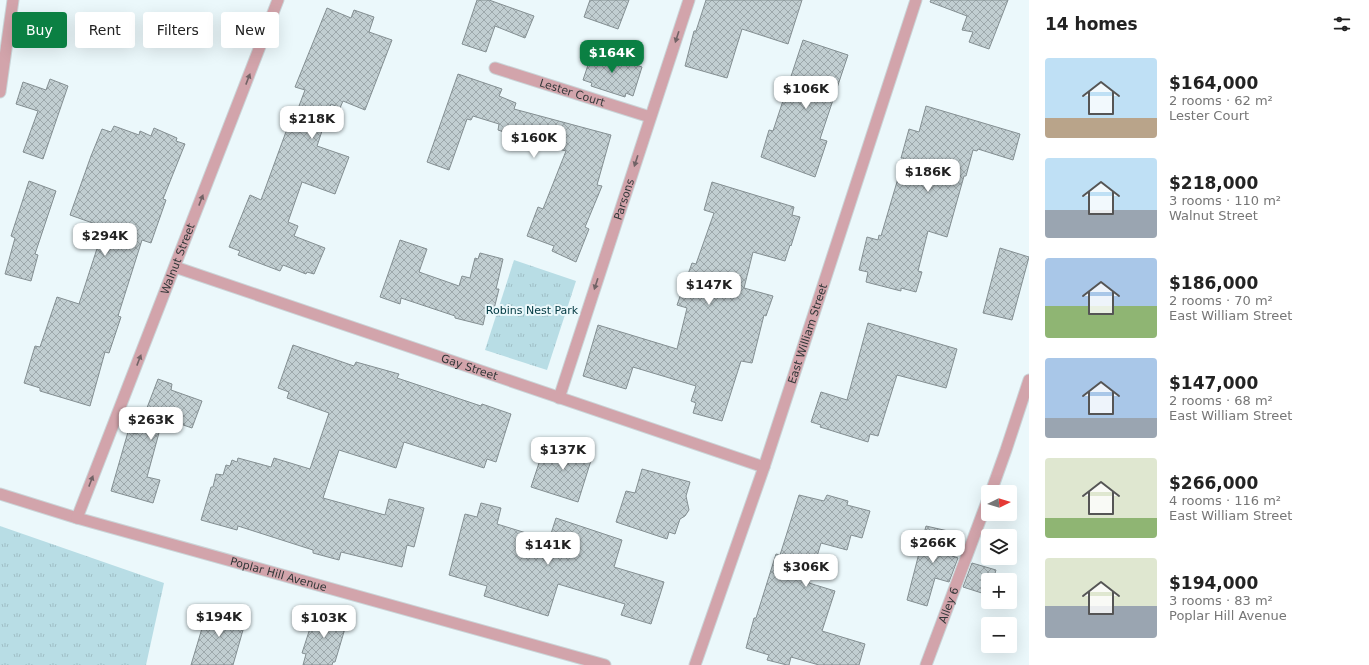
<!DOCTYPE html>
<html lang="en">
<head>
<meta charset="utf-8">
<style>
	body { margin:0; font-family:"DejaVu Sans",sans-serif; background:#f6f6f6; color:#222; height:100vh; display:flex; flex-direction:column; font-size:15px; white-space:nowrap }
	* { box-sizing:border-box; margin:0 }
	p { font-size:13px; color:#767676 }
	.icon { flex:none; width:22px; height:22px; fill:none; stroke:currentColor; stroke-width:2; stroke-linecap:round; stroke-linejoin:round }
	.map { position:relative; flex:1; overflow:hidden }
	.details { display:flex; flex-direction:column; background:#fff; width:340px }
	.details>* { flex:none }
	.banner { position:absolute; left:12px; top:12px; width:380px; height:36px; display:flex; gap:8px }
	.needle { width:26px; rotate:85deg }
	.fabs { position:absolute; left:981px; top:485px; display:grid; gap:8px }
	.fabs a { display:grid; place-items:center; width:36px; height:36px; border-radius:4px; background:#fff; box-shadow:0 4px 16px #0002; font-size:20px }
	.price { position:absolute; translate:-50% -34px; padding:0 9px; border-radius:8px; background:#fff; color:#222; font-size:13px; line-height:26px; filter:drop-shadow(0 1px 2px #0008) }
	.price::after { content:''; position:absolute; left:50%; top:24px; width:12px; height:9px; margin-left:-6px; background:inherit; clip-path:polygon(0 0,100% 0,50% 100%) }
	.price.active { background:#0b8043; color:#fff }
	ul { padding:0; list-style:none }
	li { display:flex; align-items:center; gap:12px; height:100px; padding:0 16px }
	li span { display:grid; place-items:center; flex:none; width:112px; height:80px; border-radius:4px; color:#555 }
	li>.icon { margin-inline-start:auto }
	span .icon { width:48px; height:48px; fill:#fffc; stroke-width:1 }
	li b { font-size:17px }
	h2 { display:flex; justify-content:space-between; align-items:center; height:48px; padding:0 16px; font-size:17px }
	.tag { padding:0 14px; border-radius:4px; background:#fff; box-shadow:0 4px 16px #0002; font-size:14px; line-height:36px }
	.tag.active { background:#0b8043; color:#fff }
	main { display:flex; flex:1; min-height:0 }
	.map>svg:first-child { display:block }
</style>
</head>
<body>
<main>
<div class="map">
<svg width="1029" height="665" viewBox="0 0 1029 665">
	<defs>
		<pattern id="grass-tufts" width="24" height="20" patternUnits="userSpaceOnUse"><rect width="24" height="20" fill="#b8dde5"/><path d="M3 7l-1-3M5 7V3M7 7l1-3M15 17l-1-3M17 17v-4M19 17l1-3" fill="none" stroke="#9fbec5"/></pattern>
		<pattern id="building-cross-hatch" width="8" height="8" patternUnits="userSpaceOnUse"><rect width="8" height="8" fill="#c1ced1"/><path d="M0 0l8 8M0 8l8-8" fill="none" stroke="#9da8ab"/></pattern>
	</defs>
	<rect width="100%" height="100%" fill="#ebf8fb"/>
	<!-- grass -->
	<g fill="url(#grass-tufts)">
		<path d="M514 260 576 281 547 370 485 350Z"/>
		<path d="M0 526 164 583 146 665H0Z"/>
	</g>
	<!-- building -->
	<g fill="url(#building-cross-hatch)" stroke="#848f92">
		<path d="M477 0H489L534 16 525 38 495 26 486 52 462 44Z"/>
		<path d="M590 0H629L618 29 584 17Z"/>
		<path d="M706 0H802L788 44 742 29 727 78 685 66 694 31H696Z"/>
		<path d="M931 0H1008L989 49 969 42 973 32 962 30 967 16 930 2Z"/>
		<path d="M327 8 351 18 354 10 374 17 369 32 392 40 365 110 343 101 340 108 331 104 317 146 349 157 335 194 302 182 288 222 298 226 294 236 325 248 314 274 307 272 306 274 283 265 280 271 238 255 240 251 229 247 250 195 261 200 287 129 290 130 305 90 295 87Z"/>
		<path d="M803 40 848 55 820 139 827 141 815 177 761 157 769 130 773 131Z"/>
		<path d="M593 50 634 63 633 64 642 67 633 96 626 93 625 97 591 86 592 83 583 80Z"/>
		<path d="M458 74 502 89 499 96 516 103 514 109 611 135 597 185 602 186 585 227 589 229 576 262 552 251 554 246 527 236 538 207 543 209 566 151 530 141 498 130 499 124 473 116 471 120 467 119 449 170 427 162Z"/>
		<path d="M50 79 68 86 43 159 23 152 38 111 16 104 23 82 46 90Z"/>
		<path d="M926 106 1020 134 1013 160 978 149 977 151 973 150 966 176H964L947 237 928 231 918 271 922 272 916 292 901 288V291L866 282 868 272 859 270 867 237 878 240 879 235 881 236 904 158H901L909 129 919 132Z"/>
		<path d="M114 126 139 135 140 131 151 136 154 128 177 138 176 141 185 144 163 199 166 200 151 243 142 240 118 316 121 317 109 353 105 352 90 406 40 391V388L24 383 35 346 40 347 57 297 79 304 104 227 70 215 91 156 102 129 111 132Z"/>
		<path d="M29 181 56 191 35 254 38 255 31 281 5 274 15 238 11 236Z"/>
		<path d="M712 182 794 207 792 215 800 217 791 246 790 245 785 261 753 252 744 288 773 296 766 316 764 315 752 363 741 361 722 421 693 413 696 403 691 401 696 386 633 367 626 389 583 376 598 325 677 349 687 308 677 305 692 263 696 264 714 213 704 210Z"/>
		<path d="M400 240 427 249 419 272 459 286 462 276 470 278 475 258 478 259 480 253 503 259 496 289H499L494 309 487 307 483 325 455 318V316L401 298 400 304 380 297Z"/>
		<path d="M1000 248 1029 257 1012 320 983 313Z"/>
		<path d="M868 323 957 349 946 388 897 375 878 436 870 434 868 442 820 427 821 425 811 422 821 392 847 400Z"/>
		<path d="M293 345 354 366 356 362 399 374 397 378 481 406 482 404 511 414 496 462 487 459 484 468 404 442 396 468 339 450 323 498 385 515 389 499 424 508 414 547 407 545 402 567 341 552 339 560 313 553V550L238 526 237 530 201 520 211 487H213L216 474 223 475 226 465 230 466 232 460 237 462 238 458 271 467 274 458 310 469 329 413 287 398 289 392 278 388Z"/>
		<path d="M158 379 172 384 171 390 202 401 192 428 163 418 147 477 160 480 153 503 111 491 128 432 137 434Z"/>
		<path d="M553 441 593 454 578 502 531 487 543 451 549 453Z"/>
		<path d="M642 469 690 482 686 496 689 510 685 516 680 519 675 534 669 532 667 539 616 522 626 491 635 493Z"/>
		<path d="M799 495 824 501 827 495 848 501 847 505 870 511 862 538 851 535 847 550 821 543 809 583 835 591 822 631 865 644 859 665H819L791 657 789 665H787L767 660 769 655 746 648 754 618H756L776 554 780 555Z"/>
		<path d="M481 503 501 508 497 524 549 540 556 518 622 540 614 567 664 582 651 624 621 615 625 604 558 584 548 616 484 596 487 586 449 575 465 514 477 517Z"/>
		<path d="M926 526 957 533 952 556 958 558 949 582 935 578 927 606 907 600Z"/>
		<path d="M972 563 996 570 993 580H988V595L963 587Z"/>
		<path d="M209 605 247 616 233 665H191Z"/>
		<path d="M317 610 346 618 344 624 346 625 335 662H333L332 665H303L306 654 302 653 314 616H315Z"/>
	</g>
	<g fill="none" stroke-linecap="round" stroke-linejoin="round">
		<!-- service casing -->
		<g stroke="#cad5d8" stroke-width="13">
			<g id="service">
				<path d="M991 492 1006 450 1029 380"/>
				<path id="s1" d="M926 665 988 499"/>
			</g>
		</g>
		<!-- minor casing -->
		<g stroke="#cad5d8" stroke-width="13">
			<g id="minor">
				<path id="s2" d="M495 68 650 117"/>
				<path d="M0 92 13 0"/>
				<path id="s3" d="M175 267 764 467"/>
				<path id="s4" d="M559 398 689 0"/>
				<path id="s5" d="M0 494 77 518 605 665"/>
				<path id="s6" d="M77 518 278 0"/>
				<path id="s7" d="M695 665 764 467 916 0"/>
			</g>
		</g>
		<!-- service -->
		<use href="#service" stroke="#d2a4ab" stroke-width="11"/>
		<!-- minor -->
		<use href="#minor" stroke="#d2a4ab" stroke-width="11"/>
	</g>
	<!-- one-way arrows -->
	<defs><path id="oneway-solid" d="M-6-.8H1V-3.2L6.5 0L1 3.2V.8H-6Z"/></defs>
	<g fill="#726366">
		<use href="#oneway-solid" transform="translate(677 37) rotate(108)"/>
		<use href="#oneway-solid" transform="translate(248 79) rotate(-69)"/>
		<use href="#oneway-solid" transform="translate(636 161) rotate(108)"/>
		<use href="#oneway-solid" transform="translate(201 200) rotate(-69)"/>
		<use href="#oneway-solid" transform="translate(596 284) rotate(108)"/>
		<use href="#oneway-solid" transform="translate(139 360) rotate(-69)"/>
		<use href="#oneway-solid" transform="translate(91 481) rotate(-69)"/>
	</g>
	<g text-anchor="middle" stroke-width="4" stroke-linejoin="round" paint-order="stroke">
		<!-- street labels -->
		<g font-size="11" fill="#323738" stroke="#ebf8fb">
			<text dy="4" stroke="none"><textPath href="#s2" startOffset="81">Lester Court</textPath></text>
			<text dy="4" stroke="none"><textPath href="#s4" startOffset="209">Parsons</textPath></text>
			<text dy="4" stroke="none"><textPath href="#s6" startOffset="278">Walnut Street</textPath></text>
			<text dy="4" stroke="none"><textPath href="#s7" startOffset="350">East William Street</textPath></text>
			<text dy="4" stroke="none"><textPath href="#s3" startOffset="311">Gay Street</textPath></text>
			<text dy="4" stroke="none"><textPath href="#s5" startOffset="290">Poplar Hill Avenue</textPath></text>
			<text dy="4" stroke="none"><textPath href="#s1" startOffset="64">Alley 6</textPath></text>
		</g>
		<!-- park labels -->
		<g font-size="11" fill="#003841" stroke="#ebf8fb">
			<text x="532" y="314">Robins Nest Park</text>
		</g>
	</g>
</svg>
<div class="fabs">
<a><svg class="needle" viewBox="-14 -14 28 28"><path d="M0-13l5 13h-10z" fill="#e53935"/><path d="M0 13l5-13h-10z" fill="#767676"/></svg></a>
<a><svg class="icon" aria-label="layers" viewBox="0 0 24 24"><path d="M12 4l9 5-9 5-9-5zM3 14l9 5 9-5"/></svg></a>
<a>+</a>
<a>−</a>
</div>
<b class="price active" style="left:612px;top:74px">$164K</b>
<b class="price" style="left:806px;top:110px">$106K</b>
<b class="price" style="left:312px;top:140px">$218K</b>
<b class="price" style="left:534px;top:159px">$160K</b>
<b class="price" style="left:928px;top:193px">$186K</b>
<b class="price" style="left:105px;top:257px">$294K</b>
<b class="price" style="left:709px;top:306px">$147K</b>
<b class="price" style="left:151px;top:441px">$263K</b>
<b class="price" style="left:563px;top:471px">$137K</b>
<b class="price" style="left:933px;top:564px">$266K</b>
<b class="price" style="left:548px;top:566px">$141K</b>
<b class="price" style="left:806px;top:588px">$306K</b>
<b class="price" style="left:219px;top:638px">$194K</b>
<b class="price" style="left:324px;top:639px">$103K</b>
<div class="banner">
<a class="tag active">Buy</a>
<a class="tag">Rent</a>
<a class="tag">Filters</a>
<a class="tag">New</a>
</div>
</div>
<section class="details">
<h2>14 homes<svg class="icon" aria-label="filters" viewBox="0 0 24 24"><path d="M4 7h16M4 17h16"/><circle cx="9" cy="7" r="2"/><circle cx="15" cy="17" r="2"/></svg></h2>
<ul>
<li><span style="background:linear-gradient(#bfe0f5 75%,#b9a48a 0)"><svg class="icon" aria-label="home" viewBox="0 0 24 24"><path d="M3 11l9-7 9 7M6 9v11h12V9"/></svg></span><div><b>$164,000</b><p>2 rooms · 62 m²</p><p>Lester Court</p></div></li>
<li><span style="background:linear-gradient(#bfe0f5 65%,#9aa5b1 0)"><svg class="icon" aria-label="home" viewBox="0 0 24 24"><path d="M3 11l9-7 9 7M6 9v11h12V9"/></svg></span><div><b>$218,000</b><p>3 rooms · 110 m²</p><p>Walnut Street</p></div></li>
<li><span style="background:linear-gradient(#a9c7e8 60%,#8fb573 0)"><svg class="icon" aria-label="home" viewBox="0 0 24 24"><path d="M3 11l9-7 9 7M6 9v11h12V9"/></svg></span><div><b>$186,000</b><p>2 rooms · 70 m²</p><p>East William Street</p></div></li>
<li><span style="background:linear-gradient(#a9c7e8 75%,#9aa5b1 0)"><svg class="icon" aria-label="home" viewBox="0 0 24 24"><path d="M3 11l9-7 9 7M6 9v11h12V9"/></svg></span><div><b>$147,000</b><p>2 rooms · 68 m²</p><p>East William Street</p></div></li>
<li><span style="background:linear-gradient(#dfe7d0 75%,#8fb573 0)"><svg class="icon" aria-label="home" viewBox="0 0 24 24"><path d="M3 11l9-7 9 7M6 9v11h12V9"/></svg></span><div><b>$266,000</b><p>4 rooms · 116 m²</p><p>East William Street</p></div></li>
<li><span style="background:linear-gradient(#dfe7d0 60%,#9aa5b1 0)"><svg class="icon" aria-label="home" viewBox="0 0 24 24"><path d="M3 11l9-7 9 7M6 9v11h12V9"/></svg></span><div><b>$194,000</b><p>3 rooms · 83 m²</p><p>Poplar Hill Avenue</p></div></li>
</ul>
</section>
</main>
</body>
</html>
